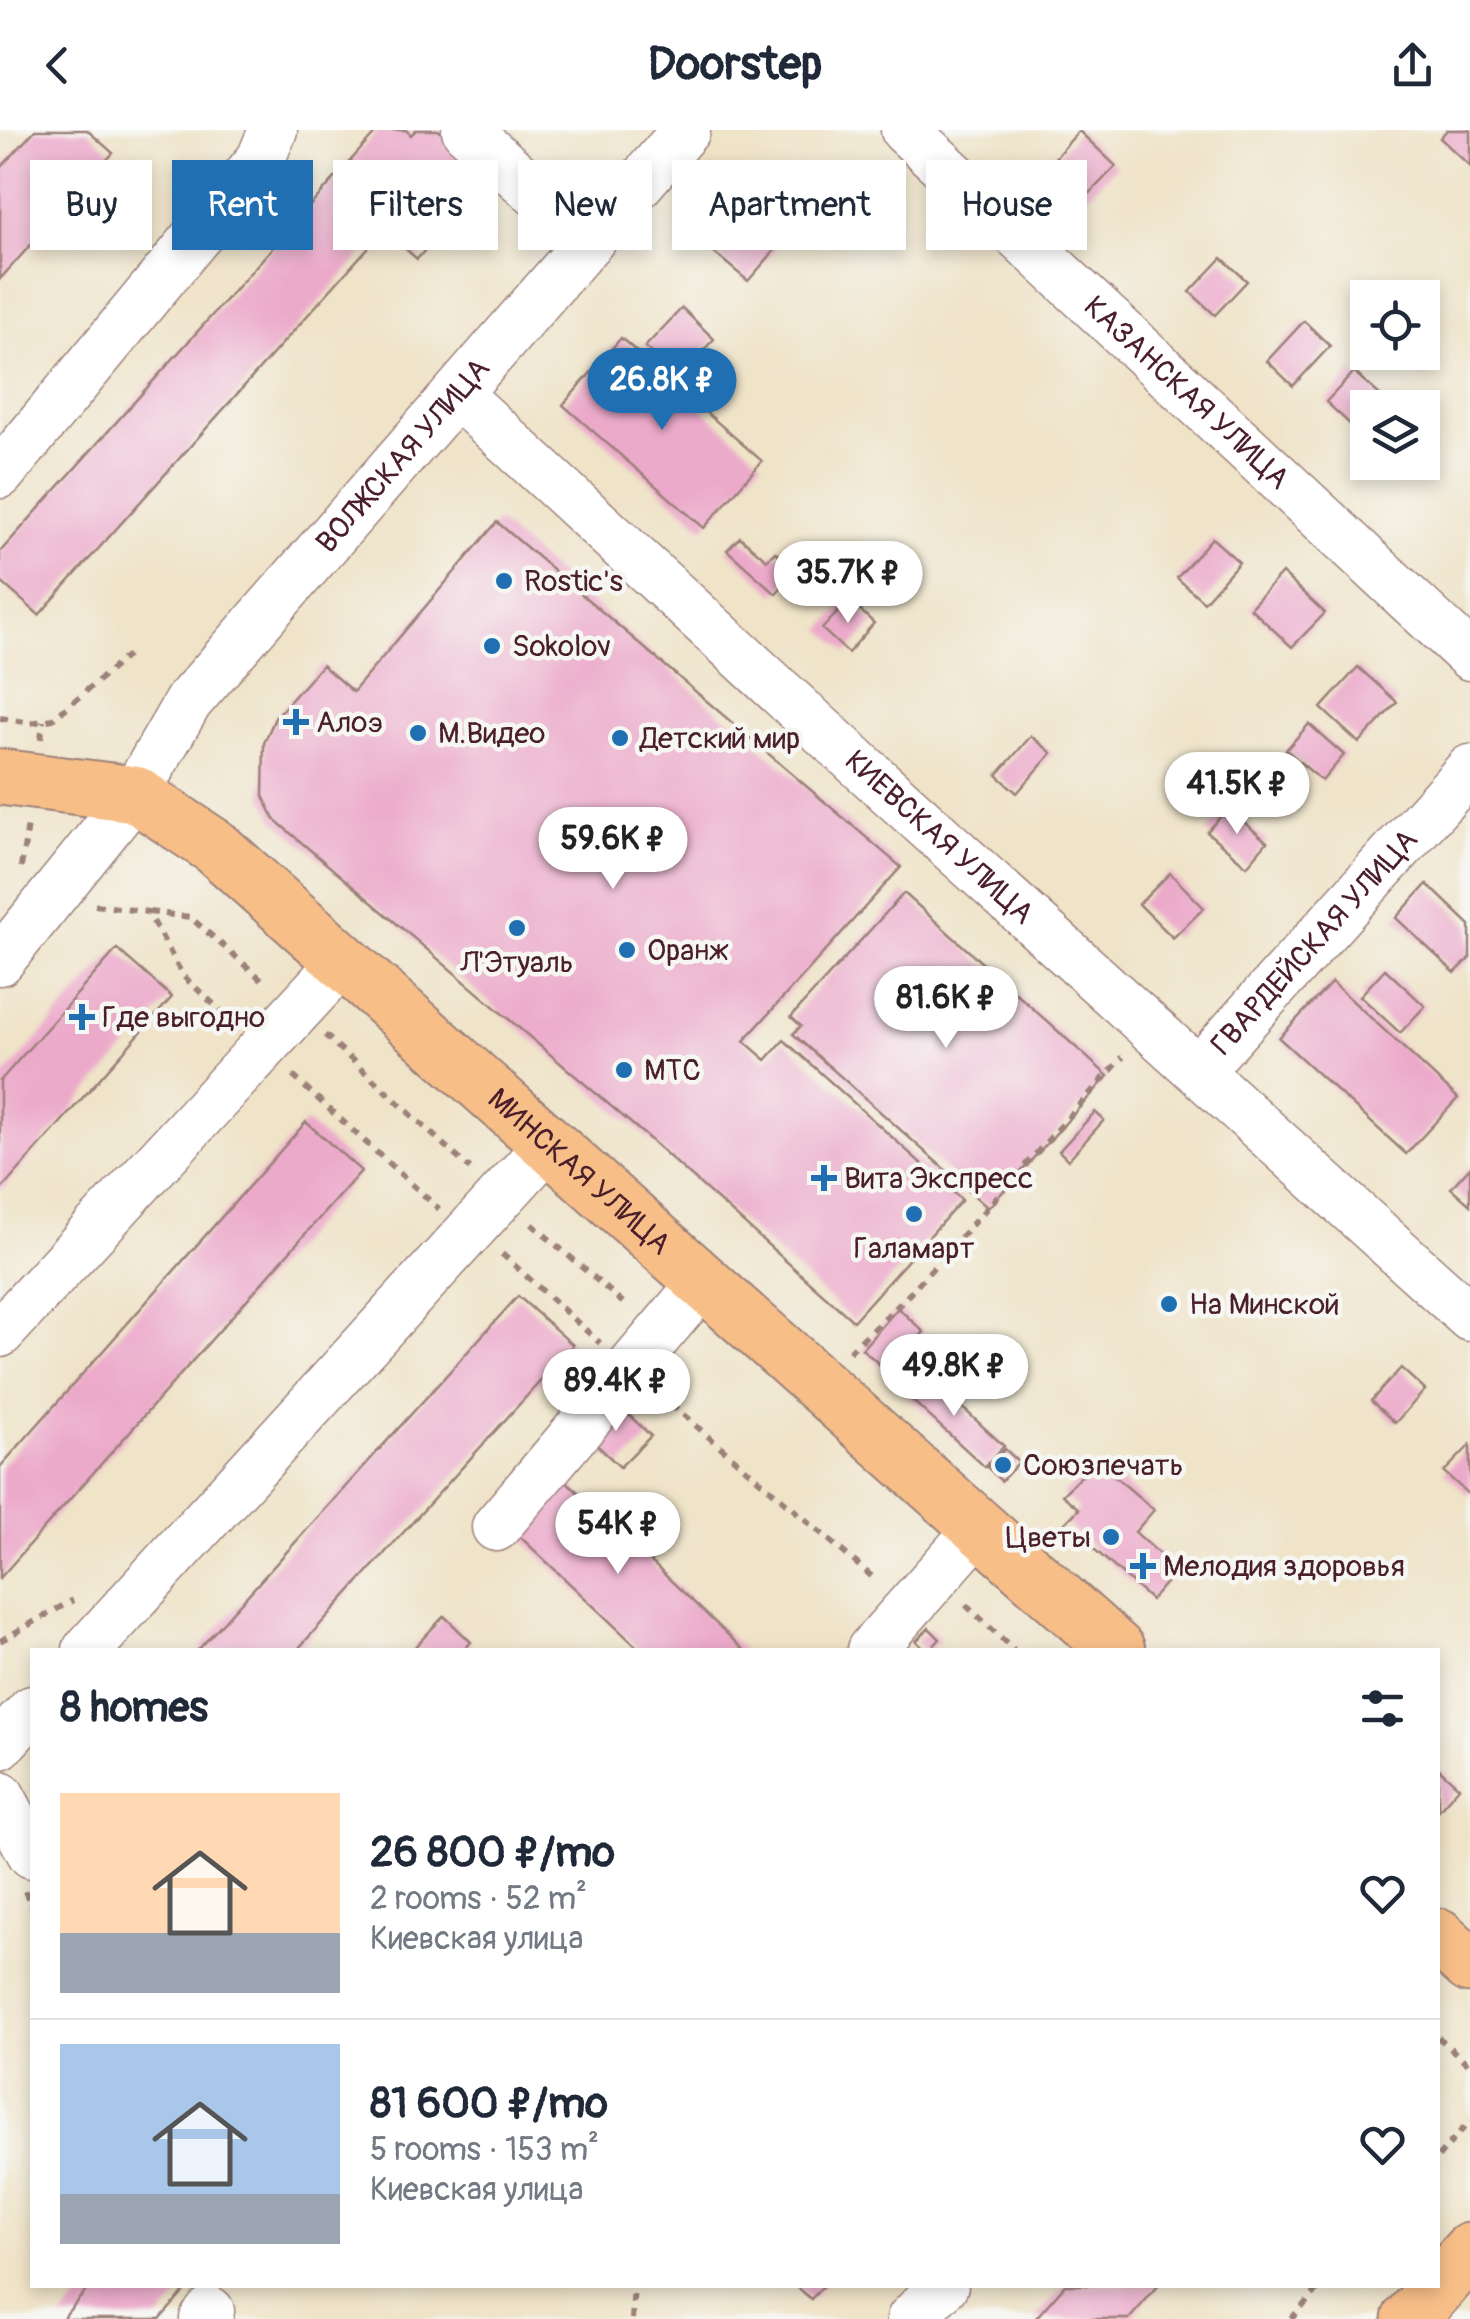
<!DOCTYPE html>
<html lang="en">
<head>
<meta charset="utf-8">
<style>
	body { margin:0; font-family:Pangolin,sans-serif; background:#f2f2f3; color:#1f2937; height:100vh; display:flex; flex-direction:column; font-size:38px; white-space:nowrap }
	* { box-sizing:border-box; margin:0 }
	p { font-size:32px; color:#747a83 }
	.icon { flex:none; width:55px; height:55px; fill:none; stroke:currentColor; stroke-width:2; stroke-linecap:round; stroke-linejoin:round }
	.map { position:relative; flex:1; overflow:hidden }
	.panel { position:absolute; left:30px; top:1518px; width:1410px; height:640px; display:flex; flex-direction:column; background:#fff; border-radius:0px; box-shadow:0 5px 15px #0003 }
	.panel>* { flex:none }
	.top-card { position:absolute; left:30px; top:30px; width:1410px; height:90px; display:flex; gap:20px }
	.fabs { position:absolute; left:1350px; top:150px; display:grid; gap:20px }
	.fabs a { display:grid; place-items:center; width:90px; height:90px; border-radius:0px; background:#fff; box-shadow:0 5px 15px #0003; font-size:50px }
	.price { position:absolute; translate:-50% -85px; padding:0 22px; border-radius:35px; background:#fff; color:#222; font-size:32px; line-height:65px; filter:drop-shadow(0 2px 5px #0008) }
	.price::after { content:''; position:absolute; left:50%; top:60px; width:30px; height:22px; margin-left:-15px; background:inherit; clip-path:polygon(0 0,100% 0,50% 100%) }
	.price.active { background:#1f6fb2; color:#fff }
	ul { padding:0; list-style:none }
	li { display:flex; align-items:center; gap:30px; height:250px; padding:0 30px }
	li+li { border-top:2px solid #e0e1e3 }
	li span { display:grid; place-items:center; flex:none; width:280px; height:200px; border-radius:0px; color:#555 }
	li>.icon { margin-inline-start:auto }
	span .icon { width:120px; height:120px; fill:#fffc; stroke-width:1 }
	li b { font-size:42px }
	h2 { display:flex; justify-content:space-between; align-items:center; height:120px; padding:0 30px; font-size:42px }
	.chip { padding:0 35px; border-radius:0px; background:#fff; box-shadow:0 5px 15px #0003; font-size:35px; line-height:90px }
	.chip.active { background:#1f6fb2; color:#fff }
	header { display:flex; justify-content:space-between; align-items:center; height:130px; padding:0 30px; background:#fff; font-size:45px; font-weight:800 }
	.map>svg:first-child { display:block }
</style>
</head>
<body>
<header><svg class="icon" aria-label="back" viewBox="0 0 24 24"><path d="M15 5l-7 7 7 7"/></svg>Doorstep<svg class="icon" aria-label="share" viewBox="0 0 24 24"><path d="M12 15V3M7 8l5-5 5 5M5 13v7h14v-7"/></svg></header>
<div class="map">
<svg width="1470" height="2189" viewBox="0 0 1470 2189">
	<rect width="100%" height="100%" fill="#f6f6f2"/>
	<filter id="ink" filterUnits="userSpaceOnUse"><feTurbulence type="fractalNoise" baseFrequency=".01" numOctaves="2"/><feDisplacementMap in="SourceGraphic" scale="20" xChannelSelector="R" yChannelSelector="G"/><feConvolveMatrix kernelMatrix="1 2 1 2 8 2 1 2 1" color-interpolation-filters="sRGB"/></filter>
	<filter id="wash" filterUnits="userSpaceOnUse"><feTurbulence type="fractalNoise" baseFrequency=".0048" numOctaves="4" result="noise"/><feDisplacementMap in="SourceGraphic" scale="40" xChannelSelector="R" yChannelSelector="G"/><feGaussianBlur stdDeviation="2.25" result="paint"/><feColorMatrix in="noise" values="0 0 0 0 0 0 0 0 0 0 0 0 0 0 0 0 0 1.4 0 .05"/><feComposite in="paint" operator="in"/></filter>
	<g filter="url(#wash)">
		<rect width="100%" height="100%" fill="#efe3c8"/>
		<g id="blocks">
			<!-- building -->
			<g fill="#ecaacb">
				<path d="M35 0H87L113 23 0 149V39Z"/>
				<path d="M378 0H406L411 5 416 0H438L491 47 417 129 384 100 39 485 0 451V422Z"/>
				<path d="M1447 0H1470V36L1440 8Z"/>
				<path d="M1079 1 1116 36 1082 71 1046 38Z"/>
				<path d="M734 83 776 119 748 151 706 116Z"/>
				<path d="M1222 128 1247 151 1215 185 1190 162Z"/>
				<path d="M682 178 714 209 678 247 645 217Z"/>
				<path d="M1304 191 1330 216 1293 256 1267 231Z"/>
				<path d="M621 208 762 331 704 398 563 275Z"/>
				<path d="M1354 242 1381 266 1352 296 1326 272Z"/>
				<path d="M497 392 901 737 744 911 766 930 784 910 962 1070 853 1191 653 1012 275 690 263 666 264 613 275 588 322 535 353 562Z"/>
				<path d="M740 407 767 430 775 422 797 440 776 464 727 420Z"/>
				<path d="M1212 408 1239 432 1204 472 1177 448Z"/>
				<path d="M1282 443 1325 483 1292 517 1250 478Z"/>
				<path d="M849 470 874 493 848 523 822 499Z"/>
				<path d="M1358 537 1397 572 1359 613 1321 578Z"/>
				<path d="M1309 594 1344 625 1322 651 1286 620Z"/>
				<path d="M1031 606 1052 623 1017 663 997 645Z"/>
				<path d="M1228 678 1267 712 1247 736 1207 702Z"/>
				<path d="M1170 743 1204 778 1173 808 1139 774Z"/>
				<path d="M1427 754 1470 795V828L1455 843 1396 788Z"/>
				<path d="M904 763 1108 946 988 1078 793 904 801 896 791 887Z"/>
				<path d="M117 819 172 867 0 1061V951Z"/>
				<path d="M1385 839 1425 876 1400 903 1360 866Z"/>
				<path d="M1332 852 1458 968 1406 1024 1279 908Z"/>
				<path d="M1095 982 1104 990 1068 1030 1059 1021Z"/>
				<path d="M306 992 361 1041 0 1448V1337Z"/>
				<path d="M1470 1037V1075L1451 1058Z"/>
				<path d="M518 1166 573 1215 297 1520H198Z"/>
				<path d="M898 1178 924 1202 888 1242 862 1219Z"/>
				<path d="M1401 1238 1425 1260 1395 1293 1371 1271Z"/>
				<path d="M924 1242 1004 1316 985 1337 904 1263Z"/>
				<path d="M613 1270 651 1306 620 1337 582 1301Z"/>
				<path d="M1470 1315V1366L1444 1342Z"/>
				<path d="M1005 1319 1019 1332 1001 1351 987 1337Z"/>
				<path d="M1104 1337 1154 1380 1135 1402 1177 1440 1151 1470 1065 1393 1079 1379 1062 1365 1080 1347Z"/>
				<path d="M565 1350 744 1520H640L515 1402Z"/>
				<path d="M444 1486 471 1512 464 1520H412Z"/>
				<path d="M929 1498 940 1509 930 1520H925L916 1511Z"/>
				<path d="M1438 1638 1459 1657 1438 1681Z"/>
				<path d="M91 2155H190L160 2189H62Z"/>
				<path d="M795 2155H824L811 2169Z"/>
				<path d="M1065 2155H1159L1129 2189H1035Z"/>
			</g>
		</g>
	</g>
	<g filter="url(#ink)">
		<use href="#blocks" fill-opacity="0" stroke="#9c817a" stroke-width="2.5"/>
		<g fill="none" stroke-linecap="round" stroke-linejoin="round">
			<!-- minor casing -->
			<g stroke="#9c817a" stroke-width="51">
				<g id="minor">
					<path d="M466 0 590 111"/>
					<path id="s1" d="M905 0 1470 526"/>
					<path id="s2" d="M457 264 829 607 1470 1187"/>
					<path d="M0 344 261 29 273 0"/>
					<path id="s3" d="M0 831 135 664 188 572 686 0"/>
					<path id="s4" d="M1199 940 1470 639"/>
					<path d="M0 1203 344 830"/>
					<path d="M496 1397 704 1151"/>
					<path d="M87 1520 550 1013"/>
					<path d="M871 1520 980 1397"/>
					<path d="M0 1615 32 1580"/>
					<path d="M0 1665 32 1724"/>
					<path d="M204 2189 210 2181"/>
					<path d="M911 2189 944 2155"/>
				</g>
			</g>
			<!-- major casing -->
			<g stroke="#9c817a" stroke-width="59">
				<g id="major">
					<path id="s5" d="M0 647 135 664 215 717 1117 1520"/>
					<path d="M1438 1806 1470 1835"/>
					<path d="M1410 2189 1470 2121"/>
				</g>
			</g>
			<!-- path -->
			<g stroke="#9c817a" stroke-width="6" stroke-dasharray="8 8" stroke-linecap="butt">
				<path d="M0 588 31 593 53 589 133 521"/>
				<path d="M41 609 43 591"/>
				<path d="M21 737 28 695"/>
				<path d="M95 775 148 782 183 846 232 891"/>
				<path d="M149 782 190 787 267 854"/>
				<path d="M325 905 470 1039"/>
				<path d="M293 946 439 1079"/>
				<path d="M532 1094 628 1177"/>
				<path d="M502 1124 600 1213"/>
				<path d="M849 1222 903 1171 1123 927"/>
				<path d="M659 1264 877 1451"/>
				<path d="M966 1475 1014 1520"/>
				<path d="M0 1511 73 1470"/>
				<path d="M25 1761 32 1777"/>
				<path d="M1438 1907 1470 1936"/>
				<path d="M1438 2027 1470 1991"/>
				<path d="M632 2189 634 2155"/>
				<path d="M1291 2189 1322 2155"/>
			</g>
			<!-- minor -->
			<use href="#minor" stroke="#fff" stroke-width="48"/>
			<!-- major -->
			<use href="#major" stroke="#f7be88" stroke-width="55"/>
		</g>
	</g>
	<!-- markers -->
	<g fill="#1f6fb2" stroke="#f6f6f2" stroke-width="4">
		<circle cx="504" cy="451" r="10"/>
		<circle cx="492" cy="516" r="10"/>
		<path d="M291 577h10v10h10v10h-10v10h-10v-10h-10v-10h10z"/>
		<circle cx="418" cy="603" r="10"/>
		<circle cx="620" cy="608" r="10"/>
		<circle cx="517" cy="798" r="10"/>
		<circle cx="627" cy="820" r="10"/>
		<path d="M77 872h10v10h10v10h-10v10h-10v-10h-10v-10h10z"/>
		<circle cx="624" cy="940" r="10"/>
		<path d="M819 1033h10v10h10v10h-10v10h-10v-10h-10v-10h10z"/>
		<circle cx="914" cy="1084" r="10"/>
		<circle cx="1169" cy="1174" r="10"/>
		<circle cx="1003" cy="1335" r="10"/>
		<circle cx="1111" cy="1407" r="10"/>
		<path d="M1138 1421h10v10h10v10h-10v10h-10v-10h-10v-10h10z"/>
	</g>
	<g text-anchor="middle" stroke-width="9" stroke-linejoin="round" paint-order="stroke">
		<!-- street labels -->
		<g font-size="30" fill="#4a1f2b" stroke="#f6f6f2">
			<text dy="10" stroke="none"><textPath href="#s1" startOffset="385">КАЗАНСКАЯ УЛИЦА</textPath></text>
			<text dy="10" stroke="none"><textPath href="#s3" startOffset="648">ВОЛЖСКАЯ УЛИЦА</textPath></text>
			<text dy="10" stroke="none"><textPath href="#s2" startOffset="655">КИЕВСКАЯ УЛИЦА</textPath></text>
			<text dy="10" stroke="none"><textPath href="#s4" startOffset="172">ГВАРДЕЙСКАЯ УЛИЦА</textPath></text>
			<text dy="10" stroke="none"><textPath href="#s5" startOffset="720">МИНСКАЯ УЛИЦА</textPath></text>
		</g>
		<!-- poi labels -->
		<g font-size="30" fill="#4a1f2b" stroke="#f6f6f2" text-anchor="start">
			<text x="524" y="461">Rostic's</text>
			<text x="512" y="526">Sokolov</text>
			<text x="316" y="602">Алоэ</text>
			<text x="438" y="613">М.Видео</text>
			<text x="640" y="618">Детский мир</text>
			<text x="647" y="830">Оранж</text>
			<text x="517" y="842" text-anchor="middle">Л'Этуаль</text>
			<text x="102" y="897">Где выгодно</text>
			<text x="644" y="950">МТС</text>
			<text x="844" y="1058">Вита Экспресс</text>
			<text x="914" y="1128" text-anchor="middle">Галамарт</text>
			<text x="1189" y="1184">На Минской</text>
			<text x="1023" y="1345">Союзпечать</text>
			<text x="1091" y="1417" text-anchor="end">Цветы</text>
			<text x="1163" y="1446">Мелодия здоровья</text>
		</g>
	</g>
</svg>
<div class="fabs">
<a><svg class="icon" aria-label="locate" viewBox="0 0 24 24"><circle cx="12" cy="12" r="6"/><path d="M12 2v4M12 18v4M2 12h4M18 12h4"/></svg></a>
<a><svg class="icon" aria-label="layers" viewBox="0 0 24 24"><path d="M12 4l9 5-9 5-9-5zM3 14l9 5 9-5"/></svg></a>
</div>
<b class="price active" style="left:662px;top:303px">26.8K ₽</b>
<b class="price" style="left:848px;top:496px">35.7K ₽</b>
<b class="price" style="left:1237px;top:707px">41.5K ₽</b>
<b class="price" style="left:613px;top:762px">59.6K ₽</b>
<b class="price" style="left:946px;top:921px">81.6K ₽</b>
<b class="price" style="left:954px;top:1289px">49.8K ₽</b>
<b class="price" style="left:616px;top:1304px">89.4K ₽</b>
<b class="price" style="left:618px;top:1447px">54K ₽</b>
<div class="top-card">
<a class="chip">Buy</a>
<a class="chip active">Rent</a>
<a class="chip">Filters</a>
<a class="chip">New</a>
<a class="chip">Apartment</a>
<a class="chip">House</a>
</div>
<section class="panel">
<h2>8 homes<svg class="icon" aria-label="filters" viewBox="0 0 24 24"><path d="M4 7h16M4 17h16"/><circle cx="9" cy="7" r="2"/><circle cx="15" cy="17" r="2"/></svg></h2>
<ul>
<li><span style="background:linear-gradient(#ffd9b3 70%,#9aa5b1 0)"><svg class="icon" aria-label="home" viewBox="0 0 24 24"><path d="M3 11l9-7 9 7M6 9v11h12V9"/></svg></span><div><b>26 800 ₽/mo</b><p>2 rooms · 52 m²</p><p>Киевская улица</p></div><svg class="icon" aria-label="heart" viewBox="0 0 24 24"><path d="M12 20l-8-8c-3-5 5-10 8-4 3-6 11-1 8 4z"/></svg></li>
<li><span style="background:linear-gradient(#a9c7e8 75%,#9aa5b1 0)"><svg class="icon" aria-label="home" viewBox="0 0 24 24"><path d="M3 11l9-7 9 7M6 9v11h12V9"/></svg></span><div><b>81 600 ₽/mo</b><p>5 rooms · 153 m²</p><p>Киевская улица</p></div><svg class="icon" aria-label="heart" viewBox="0 0 24 24"><path d="M12 20l-8-8c-3-5 5-10 8-4 3-6 11-1 8 4z"/></svg></li>
</ul>
</section>
</div>
</body>
</html>
